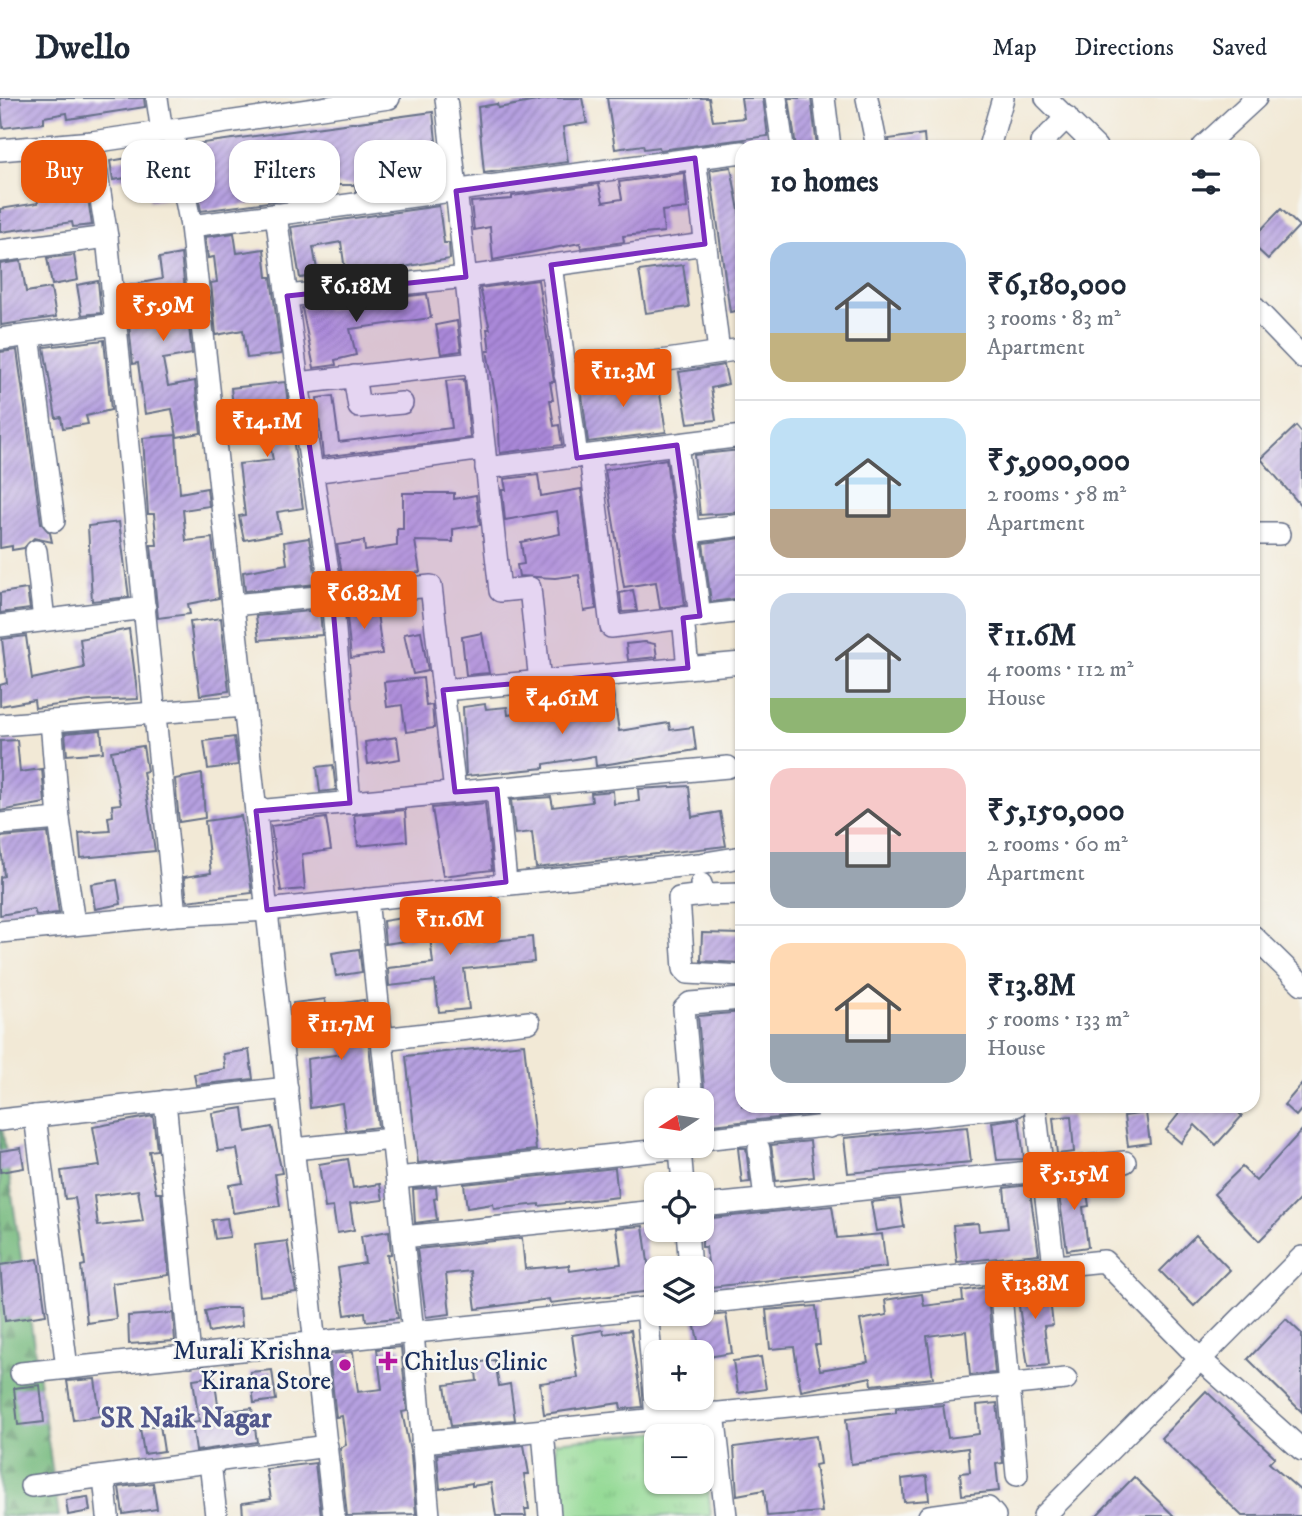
<!DOCTYPE html>
<html lang="en">
<head>
<meta charset="utf-8">
<style>
	body { margin:0; font-family:"IM FELL DW Pica",serif; background:#f6f6f7; color:#1f2937; height:100vh; display:flex; flex-direction:column; font-size:26px; white-space:nowrap }
	* { box-sizing:border-box; margin:0 }
	p { font-size:23px; color:#747a83 }
	.icon { flex:none; width:38px; height:38px; fill:none; stroke:currentColor; stroke-width:2; stroke-linecap:round; stroke-linejoin:round }
	.map { position:relative; flex:1; overflow:hidden }
	.details { position:absolute; left:735px; top:42px; width:525px; height:973px; display:flex; flex-direction:column; background:#fff; border-radius:21px; box-shadow:0 2px 5px #0004 }
	.details>* { flex:none }
	.banner { position:absolute; left:21px; top:42px; width:609px; height:63px; display:flex; gap:14px }
	.needle { width:46px; rotate:258deg }
	.tools { position:absolute; left:644px; top:990px; display:grid; gap:14px }
	.tools a { display:grid; place-items:center; width:70px; height:70px; border-radius:14px; background:#fff; box-shadow:0 2px 5px #0004; font-size:35px }
	.price { position:absolute; translate:-50% -60px; padding:0 16px; border-radius:7px; background:#ea580c; color:#fff; font-size:23px; line-height:46px; filter:drop-shadow(0 2px 4px #0008) }
	.price::after { content:''; position:absolute; left:50%; top:42px; width:21px; height:16px; margin-left:-10px; background:inherit; clip-path:polygon(0 0,100% 0,50% 100%) }
	.price.active { background:#222; color:#fff }
	ul { padding:0; list-style:none }
	li { display:flex; align-items:center; gap:21px; height:175px; padding:0 35px }
	li+li { border-top:2px solid #e0e1e3 }
	li span { display:grid; place-items:center; flex:none; width:196px; height:140px; border-radius:21px; color:#555 }
	li>.icon { margin-inline-start:auto }
	span .icon { width:84px; height:84px; fill:#fffc; stroke-width:1 }
	li b { font-size:30px }
	h2 { display:flex; justify-content:space-between; align-items:center; height:84px; padding:0 35px; font-size:30px }
	.pill { padding:0 24px; border-radius:21px; background:#fff; box-shadow:0 2px 5px #0004; font-size:24px; line-height:63px }
	.pill.active { background:#ea580c; color:#fff }
	header { display:flex; align-items:center; gap:42px; box-sizing:border-box; height:98px; padding:0 35px; background:#fff; border-bottom:2px solid #e0e1e3 }
	header strong { font-size:33px }
	nav { display:flex; gap:38px; margin-inline-start:auto; font-size:24px }
	.map>svg:first-child { display:block }
</style>
</head>
<body>
<header>
<strong>Dwello</strong>
<nav><a>Map</a><a>Directions</a><a>Saved</a></nav>
</header>
<div class="map">
<svg width="1302" height="1418" viewBox="0 0 1302 1418">
	<defs>
		<pattern id="forest-firs" width="22" height="20" patternUnits="userSpaceOnUse" patternTransform="scale(1.75)"><rect width="22" height="20" fill="#75b97d"/><path d="M5 1l3.5 6h-7zM16 11l3.5 6h-7z" fill="#5f976a"/></pattern>
		<pattern id="park-tufts" width="24" height="20" patternUnits="userSpaceOnUse" patternTransform="scale(1.75)"><rect width="24" height="20" fill="#92d993"/><path d="M3 7l-1-3M5 7V3M7 7l1-3M15 17l-1-3M17 17v-4M19 17l1-3" fill="none" stroke="#7dbb81"/></pattern>
		<pattern id="building-hatch" width="6" height="6" patternUnits="userSpaceOnUse" patternTransform="scale(1.75)"><rect width="6" height="6" fill="#b6a0e0"/><path d="M-1 1l2-2M0 6l6-6M5 7l2-2" fill="none" stroke="#9383b9"/></pattern>
	</defs>
	<rect width="100%" height="100%" fill="#f6f6f2"/>
	<filter id="ink" filterUnits="userSpaceOnUse"><feTurbulence type="fractalNoise" baseFrequency=".0143" numOctaves="2"/><feDisplacementMap in="SourceGraphic" scale="14" xChannelSelector="R" yChannelSelector="G"/><feConvolveMatrix kernelMatrix="1 2 1 2 8 2 1 2 1" color-interpolation-filters="sRGB"/></filter>
	<filter id="wash" filterUnits="userSpaceOnUse"><feTurbulence type="fractalNoise" baseFrequency=".00686" numOctaves="4" result="noise"/><feDisplacementMap in="SourceGraphic" scale="28" xChannelSelector="R" yChannelSelector="G"/><feGaussianBlur stdDeviation="1.57" result="paint"/><feColorMatrix in="noise" values="0 0 0 0 0 0 0 0 0 0 0 0 0 0 0 0 0 1.4 0 .05"/><feComposite in="paint" operator="in"/></filter>
	<g filter="url(#wash)">
		<rect width="100%" height="100%" fill="#f2e9d6"/>
		<!-- forest -->
		<path fill="url(#forest-firs)" stroke="#48746e" stroke-width="2" d="M0 1015 59 1418H0Z"/>
		<!-- park -->
		<path fill="url(#park-tufts)" stroke="#568478" stroke-width="2" fill-rule="evenodd" d="M702 1330 711 1418H562L555 1344ZM656 1339H702V1384H656Z"/>
		<g id="blocks">
			<!-- building -->
			<g fill="url(#building-hatch)" fill-rule="evenodd">
				<path d="M0 0H144L145 9 68 21 67 15 44 19V25L3 30Z"/>
				<path d="M553 0H582L587 25 563 29 568 64 484 75 478 9 497 6 498 10Z"/>
				<path d="M607 0H709L713 23 744 20 741 0H763L768 38 660 52 659 49 644 51 643 47 615 51Z"/>
				<path d="M789 0H811L817 49H796Z"/>
				<path d="M433 14 440 81 356 93 355 87H337L281 97 282 102 201 113 188 47Z"/>
				<path d="M924 36 925 49H890L889 41Z"/>
				<path d="M163 54 172 99 150 103 145 77 113 82 110 63Z"/>
				<path d="M82 62 92 127 73 129 72 124 0 134V111L38 105 33 69Z"/>
				<path d="M731 69 742 129V149H739L742 212 730 214 710 72Z"/>
				<path d="M684 75 687 110 662 113 664 134 623 138 624 144 581 150 580 145 493 162 490 129 474 132 471 104 512 101V98L599 86 603 104 622 101 619 84Z"/>
				<path d="M439 108 444 145H449L450 161 346 179 341 144 313 149 318 177 300 180 291 129Z"/>
				<path d="M1281 111 1299 128 1268 161 1253 147V140Z"/>
				<path d="M234 135 237 155 264 151 267 179H271L281 256 247 260 243 232 216 237 211 185 217 184 214 159 208 160 205 139Z"/>
				<path d="M181 156 192 256 163 261 168 288 195 283 201 335 177 339 172 311 145 316 138 265 133 266 125 188 162 181 159 160Z"/>
				<path d="M74 157 78 182 52 187 47 160Z"/>
				<path d="M21 163 26 194 51 190 56 219 1 227 0 166Z"/>
				<path d="M683 167 689 209 646 215 639 173Z"/>
				<path d="M538 182 554 284H550L553 302H550L554 328 559 327 562 347 500 355 498 312 487 253H490L487 231H490L480 190Z"/>
				<path d="M98 183 101 215 82 217 77 187Z"/>
				<path d="M427 196 431 220 350 231 356 257 335 262 336 267 314 270 302 210 325 207V211L356 207 355 204Z"/>
				<path d="M457 223 461 253 441 256 436 227Z"/>
				<path d="M104 242 111 312 86 318 88 326 63 330 61 319 56 320 44 249Z"/>
				<path d="M17 252 41 425 50 435 52 444 34 440 24 450 12 452V448L0 450V254Z"/>
				<path d="M724 267 728 286 711 290 716 322 688 325 679 274Z"/>
				<path d="M657 277 666 334 588 344 581 288Z"/>
				<path d="M464 281 470 340 323 359 317 300 333 298 339 344 452 330 446 283Z"/>
				<path d="M285 284 303 410 277 414 281 435 244 442 239 418 245 417 239 366 273 362 267 332 236 337 231 290Z"/>
				<path d="M1296 328 1302 335V409L1261 361Z"/>
				<path d="M176 337 180 395 207 390 209 408 183 412 186 443 212 440 219 500 188 506 190 516 158 520 151 447H157L154 416H148L143 340Z"/>
				<path d="M740 352 742 414 700 417 694 357Z"/>
				<path d="M666 361 685 507 660 510 656 484 624 489 605 372Z"/>
				<path d="M538 377 541 398 581 391 596 511 584 513 579 477 555 480 519 478 517 467 524 466 521 444 560 436 557 413 505 422 502 392H506L504 381Z"/>
				<path d="M403 395H454V401L476 397 480 427 453 431V444L415 443 420 474 343 482 337 447 364 443 365 453 397 448V431H403Z"/>
				<path d="M119 424 129 499 92 503 88 428Z"/>
				<path d="M309 440 317 486 245 493 243 474 287 466 284 444Z"/>
				<path d="M742 440V500L711 504 703 445Z"/>
				<path d="M27 491 30 511 0 515V495Z"/>
				<path d="M633 492 637 513 622 514 620 495Z"/>
				<path d="M376 506 382 556 351 560 346 509Z"/>
				<path d="M320 512 322 537 259 542 256 518Z"/>
				<path d="M221 520 229 593 200 597 190 524Z"/>
				<path d="M129 531 138 601 89 603 35 610 34 602 0 608V587L7 585 2 541 26 538 32 581 84 570 80 541Z"/>
				<path d="M421 533 428 573 413 576 404 536Z"/>
				<path d="M482 535 489 575 466 577 462 539Z"/>
				<path d="M645 544 655 546 657 559 628 562 626 546Z"/>
				<path d="M423 580 426 608 432 607 434 630 406 634 402 607 387 609 384 584Z"/>
				<path d="M613 593 619 633 669 625 670 632 693 629 696 652 596 668 595 658 544 666V670L466 678 463 609 485 606 486 611 507 609 508 617 556 609 555 597 580 594V598Z"/>
				<path d="M101 632 103 654 67 657 65 635Z"/>
				<path d="M234 639 238 667 208 671 204 643Z"/>
				<path d="M397 639 400 661 368 666 365 644Z"/>
				<path d="M17 642 20 674 42 671 45 705 0 713V643Z"/>
				<path d="M143 648 147 673 143 674 155 753 81 760 79 735 110 733 108 719 113 718 112 707 121 706 111 653Z"/>
				<path d="M333 667 336 692 320 694 317 669Z"/>
				<path d="M202 676 205 720 179 724 175 681Z"/>
				<path d="M689 688 692 719 720 714 726 748 536 770 532 734 515 736 511 702 551 699 553 709 592 704 591 695 613 693 614 706 639 703 638 691Z"/>
				<path d="M485 705 492 772 443 778 432 710Z"/>
				<path d="M405 712 407 743 358 748 354 717Z"/>
				<path d="M241 718 252 795 187 803 184 779 211 775 205 723Z"/>
				<path d="M326 720 331 752 302 756 305 791 281 793 271 728Z"/>
				<path d="M48 735 59 815 36 817 34 811 0 817V779L4 778 0 739Z"/>
				<path d="M117 782 121 806 95 811 91 786Z"/>
				<path d="M446 813 450 840 460 839 461 846 532 839 534 864 464 871 469 911 439 914 435 883 389 888 388 870 433 865 430 839 385 846 383 823Z"/>
				<path d="M702 835 742 836V865L701 863Z"/>
				<path d="M359 851 362 874 336 878 332 855Z"/>
				<path d="M325 901 326 908 364 902 378 1029 346 1033 342 1005 310 1010 307 961 342 956 339 928 297 934 293 905Z"/>
				<path d="M742 914V1008H814L815 1016 703 1028 702 1011 705 1002 698 918Z"/>
				<path d="M524 946 536 1052 418 1065 406 958Z"/>
				<path d="M249 952 253 981 196 987 194 976 225 971 223 956Z"/>
				<path d="M1302 986V1011L1296 1018 1284 1007Z"/>
				<path d="M1176 1008H1232L1242 1018 1216 1047 1195 1027 1181 1045 1166 1032 1181 1013Z"/>
				<path d="M243 1010 246 1034 272 1029 282 1075 275 1076 280 1108 233 1115 229 1087 243 1085 237 1051 218 1053 212 1015Z"/>
				<path d="M1146 1015 1150 1045 1128 1048 1124 1018Z"/>
				<path d="M153 1018 157 1052 149 1053 156 1095H161L169 1177 112 1185 116 1221 87 1225 81 1168 85 1167 80 1127 75 1100 65 1101 61 1073 100 1068 93 1029ZM138 1092 143 1123 98 1128 94 1098Z"/>
				<path d="M1071 1018 1074 1054 1057 1056 1053 1020Z"/>
				<path d="M1019 1020 1024 1061 997 1062 992 1024Z"/>
				<path d="M967 1029 971 1064 848 1075 844 1040Z"/>
				<path d="M1302 1032V1099L1259 1143 1214 1096 1242 1069 1256 1083Z"/>
				<path d="M810 1043 814 1079 776 1083 771 1047Z"/>
				<path d="M21 1050 24 1070 0 1074V1053Z"/>
				<path d="M738 1050H746L750 1084 742 1085Z"/>
				<path d="M348 1061 353 1090 380 1086 383 1102 350 1106 354 1132 337 1135 333 1109 325 1110 319 1066Z"/>
				<path d="M615 1070 618 1099 539 1108V1106L494 1111 493 1106 467 1110 464 1086Z"/>
				<path d="M1085 1081 1089 1108 1083 1109 1088 1149 1067 1152 1057 1084Z"/>
				<path d="M1029 1087 1039 1156 957 1164 953 1127 978 1125 979 1133 1008 1130 1004 1090Z"/>
				<path d="M436 1089 437 1100 434 1101 437 1122 415 1125 413 1091Z"/>
				<path d="M900 1101 904 1129 876 1133 871 1104Z"/>
				<path d="M832 1108 837 1140 882 1136 886 1169 711 1189 706 1149H702V1121Z"/>
				<path d="M227 1120 230 1139 215 1141 212 1122Z"/>
				<path d="M643 1128 652 1193 550 1205 549 1201 476 1211 471 1173 446 1176 450 1216 426 1219 417 1151 522 1140 525 1171 569 1167 570 1173 621 1166 616 1130Z"/>
				<path d="M389 1133 391 1156 387 1157 398 1220 366 1223 365 1214 345 1217 338 1170 365 1165 361 1138Z"/>
				<path d="M1196 1137 1230 1172 1194 1208 1160 1173Z"/>
				<path d="M287 1143 296 1194 260 1198 255 1147Z"/>
				<path d="M38 1161 46 1217 5 1223 0 1167Z"/>
				<path d="M1048 1185 1053 1227 1044 1228 1049 1267 1028 1269 1016 1188Z"/>
				<path d="M987 1189 995 1275 970 1277 966 1233 927 1238 933 1280 872 1287 871 1279 801 1293 794 1249 770 1251 766 1212 816 1208 820 1247H815L820 1272 868 1264 860 1222 887 1217 885 1202 922 1196 924 1208 963 1203 962 1193Z"/>
				<path d="M219 1210H240L242 1228 209 1234 205 1213Z"/>
				<path d="M173 1215 175 1243 129 1246 128 1218Z"/>
				<path d="M726 1216 732 1255 702 1260 693 1220Z"/>
				<path d="M1286 1221 1302 1236V1314L1248 1261Z"/>
				<path d="M603 1232 604 1236 631 1232 642 1309 621 1311 620 1305 544 1316 540 1285 578 1280 572 1237Z"/>
				<path d="M401 1249 407 1313 402 1314 411 1358 416 1416 347 1418 340 1350 346 1347 342 1318 336 1319 329 1256 353 1254 358 1294 382 1291 377 1251Z"/>
				<path d="M761 1259 766 1291 738 1295 733 1263Z"/>
				<path d="M495 1262 499 1288 510 1286 515 1322 451 1328 445 1287 477 1283 475 1265Z"/>
				<path d="M272 1272 276 1302 254 1305 250 1274Z"/>
				<path d="M214 1278 219 1314 252 1310 257 1344 196 1353 192 1325 199 1324 193 1281Z"/>
				<path d="M95 1281 100 1318 73 1322 67 1283Z"/>
				<path d="M40 1287 44 1324 18 1327 14 1290Z"/>
				<path d="M1206 1293 1275 1359 1269 1365 1302 1394V1418H1242L1161 1340Z"/>
				<path d="M997 1305 1003 1365 996 1366 999 1393 962 1397 960 1375 970 1374 968 1350 851 1366 846 1321 896 1315V1311L943 1307 948 1340 979 1336 977 1307Z"/>
				<path d="M160 1327 164 1353 144 1356 140 1330Z"/>
				<path d="M816 1338 820 1366 815 1367 822 1414 767 1418 764 1392 737 1397 734 1349Z"/>
				<path d="M524 1347 529 1376H524L529 1411H525L526 1418H496L491 1385 472 1388V1385L440 1391 437 1356Z"/>
				<path d="M315 1365 321 1418H243L242 1405 271 1401 266 1371Z"/>
				<path d="M927 1378 929 1402 904 1404 902 1381Z"/>
				<path d="M1134 1379 1174 1418H1096Z"/>
				<path d="M153 1385 157 1411 123 1416 119 1389Z"/>
				<path d="M88 1399 90 1413 68 1417 66 1402Z"/>
			</g>
		</g>
	</g>
	<g filter="url(#ink)">
		<use href="#blocks" fill-opacity="0" stroke="#667088" stroke-width="2"/>
		<g fill="none" stroke-linecap="round" stroke-linejoin="round">
			<!-- minor casing -->
			<g stroke="#667088" stroke-width="24">
				<g id="minor">
					<path d="M157 0 162 34"/>
					<path d="M446 0 500 493 530 490 540 584"/>
					<path d="M776 0 783 49"/>
					<path d="M824 0 830 49"/>
					<path d="M867 0 877 49"/>
					<path d="M1046 0 1096 49"/>
					<path d="M172 32 191 128 334 1418"/>
					<path d="M92 44 107 139 175 817"/>
					<path d="M1041 45 1067 19"/>
					<path d="M989 49 1003 0"/>
					<path d="M1203 49 1256 0"/>
					<path d="M0 52 92 44 389 0"/>
					<path d="M695 60 719 254"/>
					<path d="M276 116 298 285 332 498 350 705"/>
					<path d="M191 128 742 54"/>
					<path d="M0 153 107 139"/>
					<path d="M551 167 577 359"/>
					<path d="M287 198 466 179 705 146"/>
					<path d="M1253 208 1302 259"/>
					<path d="M29 238 54 423"/>
					<path d="M0 241 116 226"/>
					<path d="M565 277 742 251"/>
					<path d="M354 278 359 309 402 305"/>
					<path d="M298 285 475 265"/>
					<path d="M677 347 700 518"/>
					<path d="M590 358 611 529 742 513"/>
					<path d="M486 370 742 338"/>
					<path d="M312 374 484 351"/>
					<path d="M689 434 742 427"/>
					<path d="M1253 436H1279"/>
					<path d="M36 453 44 522"/>
					<path d="M233 507 431 488 455 694"/>
					<path d="M683 520 688 570"/>
					<path d="M0 528 145 510"/>
					<path d="M443 592 742 565"/>
					<path d="M51 623 59 721 74 826"/>
					<path d="M0 627 244 608"/>
					<path d="M497 691 506 784"/>
					<path d="M256 713 728 669"/>
					<path d="M0 726 59 721"/>
					<path d="M701 786 703 797 742 796"/>
					<path d="M703 797 679 800 684 871 688 875 742 878"/>
					<path d="M367 801 413 1235 429 1418"/>
					<path d="M0 834 175 817 267 812 699 766 742 759"/>
					<path d="M1253 838 1302 886"/>
					<path d="M382 941 529 924"/>
					<path d="M165 1003 190 1258"/>
					<path d="M692 1003 684 911 690 905 742 901"/>
					<path d="M827 1008 830 1029"/>
					<path d="M1035 1008 1054 1168"/>
					<path d="M35 1018 67 1270"/>
					<path d="M0 1022 287 990"/>
					<path d="M702 1041 1016 1008"/>
					<path d="M294 1051 392 1041"/>
					<path d="M759 1051 765 1101"/>
					<path d="M397 1080 680 1050 683 1087"/>
					<path d="M702 1108 1125 1064"/>
					<path d="M687 1132 690 1171"/>
					<path d="M403 1139 656 1113"/>
					<path d="M999 1174 1017 1377"/>
					<path d="M702 1205 1104 1163 1201 1262 1302 1352"/>
					<path d="M647 1210 656 1320"/>
					<path d="M21 1275 656 1209"/>
					<path d="M714 1315 726 1418"/>
					<path d="M543 1332 550 1418"/>
					<path d="M422 1344 1066 1281"/>
					<path d="M210 1364 216 1418"/>
					<path d="M104 1379 108 1418"/>
					<path d="M31 1388 327 1348"/>
					<path d="M929 1418 988 1410 995 1418"/>
					<path d="M1044 1418 1302 1159"/>
				</g>
			</g>
			<!-- minor -->
			<use href="#minor" stroke="#fff" stroke-width="21"/>
		</g>
	</g>
	<!-- marked area -->
	<path fill="#7b2cbf" fill-opacity="0.2" stroke="#7b2cbf" stroke-width="5" stroke-linejoin="round" d="M695 60 705 146 551 167 577 360 677 347 700 518 683 520 688 570 443 592 455 694 497 691 506 784 267 812 256 713 350 705 332 498 287 198 466 179 456 93Z"/>
	<!-- markers -->
	<g fill="#b5179e" stroke="#f6f6f2" stroke-width="2.5">
		<path d="M384.5 1252.5h7v7h7v7h-7v7h-7v-7h-7v-7h7z"/>
		<circle cx="345" cy="1267" r="7"/>
	</g>
	<g text-anchor="middle" stroke-width="5" stroke-linejoin="round" paint-order="stroke">
		<!-- poi labels -->
		<g font-size="26" fill="#1b2f5e" stroke="#f6f6f2" text-anchor="end">
			<text x="331" y="1261">Murali Krishna<tspan x="331" dy="30">Kirana Store</tspan></text>
			<text x="404" y="1272" text-anchor="start">Chitlus Clinic</text>
		</g>
		<!-- neighbourhood labels -->
		<g font-size="28" font-weight="bold" fill="#51578c" stroke="#f6f6f2">
			<text x="186" y="1329">SR Naik Nagar</text>
		</g>
	</g>
</svg>
<div class="tools">
<a><svg class="needle" viewBox="-14 -14 28 28"><path d="M0-13l5 13h-10z" fill="#e53935"/><path d="M0 13l5-13h-10z" fill="#747a83"/></svg></a>
<a><svg class="icon" aria-label="locate" viewBox="0 0 24 24"><circle cx="12" cy="12" r="6"/><path d="M12 2v4M12 18v4M2 12h4M18 12h4"/></svg></a>
<a><svg class="icon" aria-label="layers" viewBox="0 0 24 24"><path d="M12 4l9 5-9 5-9-5zM3 14l9 5 9-5"/></svg></a>
<a>+</a>
<a>−</a>
</div>
<b class="price active" style="left:356px;top:226px">₹6.18M</b>
<b class="price" style="left:163px;top:245px">₹5.9M</b>
<b class="price" style="left:623px;top:311px">₹11.3M</b>
<b class="price" style="left:267px;top:361px">₹14.1M</b>
<b class="price" style="left:364px;top:533px">₹6.82M</b>
<b class="price" style="left:562px;top:638px">₹4.61M</b>
<b class="price" style="left:450px;top:859px">₹11.6M</b>
<b class="price" style="left:341px;top:964px">₹11.7M</b>
<b class="price" style="left:1074px;top:1114px">₹5.15M</b>
<b class="price" style="left:1035px;top:1223px">₹13.8M</b>
<div class="banner">
<a class="pill active">Buy</a>
<a class="pill">Rent</a>
<a class="pill">Filters</a>
<a class="pill">New</a>
</div>
<section class="details">
<h2>10 homes<svg class="icon" aria-label="filters" viewBox="0 0 24 24"><path d="M4 7h16M4 17h16"/><circle cx="9" cy="7" r="2"/><circle cx="15" cy="17" r="2"/></svg></h2>
<ul>
<li><span style="background:linear-gradient(#a9c7e8 65%,#c2b280 0)"><svg class="icon" aria-label="home" viewBox="0 0 24 24"><path d="M3 11l9-7 9 7M6 9v11h12V9"/></svg></span><div><b>₹6,180,000</b><p>3 rooms · 83 m²</p><p>Apartment</p></div></li>
<li><span style="background:linear-gradient(#bfe0f5 65%,#b9a48a 0)"><svg class="icon" aria-label="home" viewBox="0 0 24 24"><path d="M3 11l9-7 9 7M6 9v11h12V9"/></svg></span><div><b>₹5,900,000</b><p>2 rooms · 58 m²</p><p>Apartment</p></div></li>
<li><span style="background:linear-gradient(#c9d6e8 75%,#8fb573 0)"><svg class="icon" aria-label="home" viewBox="0 0 24 24"><path d="M3 11l9-7 9 7M6 9v11h12V9"/></svg></span><div><b>₹11.6M</b><p>4 rooms · 112 m²</p><p>House</p></div></li>
<li><span style="background:linear-gradient(#f6c9c9 60%,#9aa5b1 0)"><svg class="icon" aria-label="home" viewBox="0 0 24 24"><path d="M3 11l9-7 9 7M6 9v11h12V9"/></svg></span><div><b>₹5,150,000</b><p>2 rooms · 60 m²</p><p>Apartment</p></div></li>
<li><span style="background:linear-gradient(#ffd9b3 65%,#9aa5b1 0)"><svg class="icon" aria-label="home" viewBox="0 0 24 24"><path d="M3 11l9-7 9 7M6 9v11h12V9"/></svg></span><div><b>₹13.8M</b><p>5 rooms · 133 m²</p><p>House</p></div></li>
</ul>
</section>
</div>
</body>
</html>
